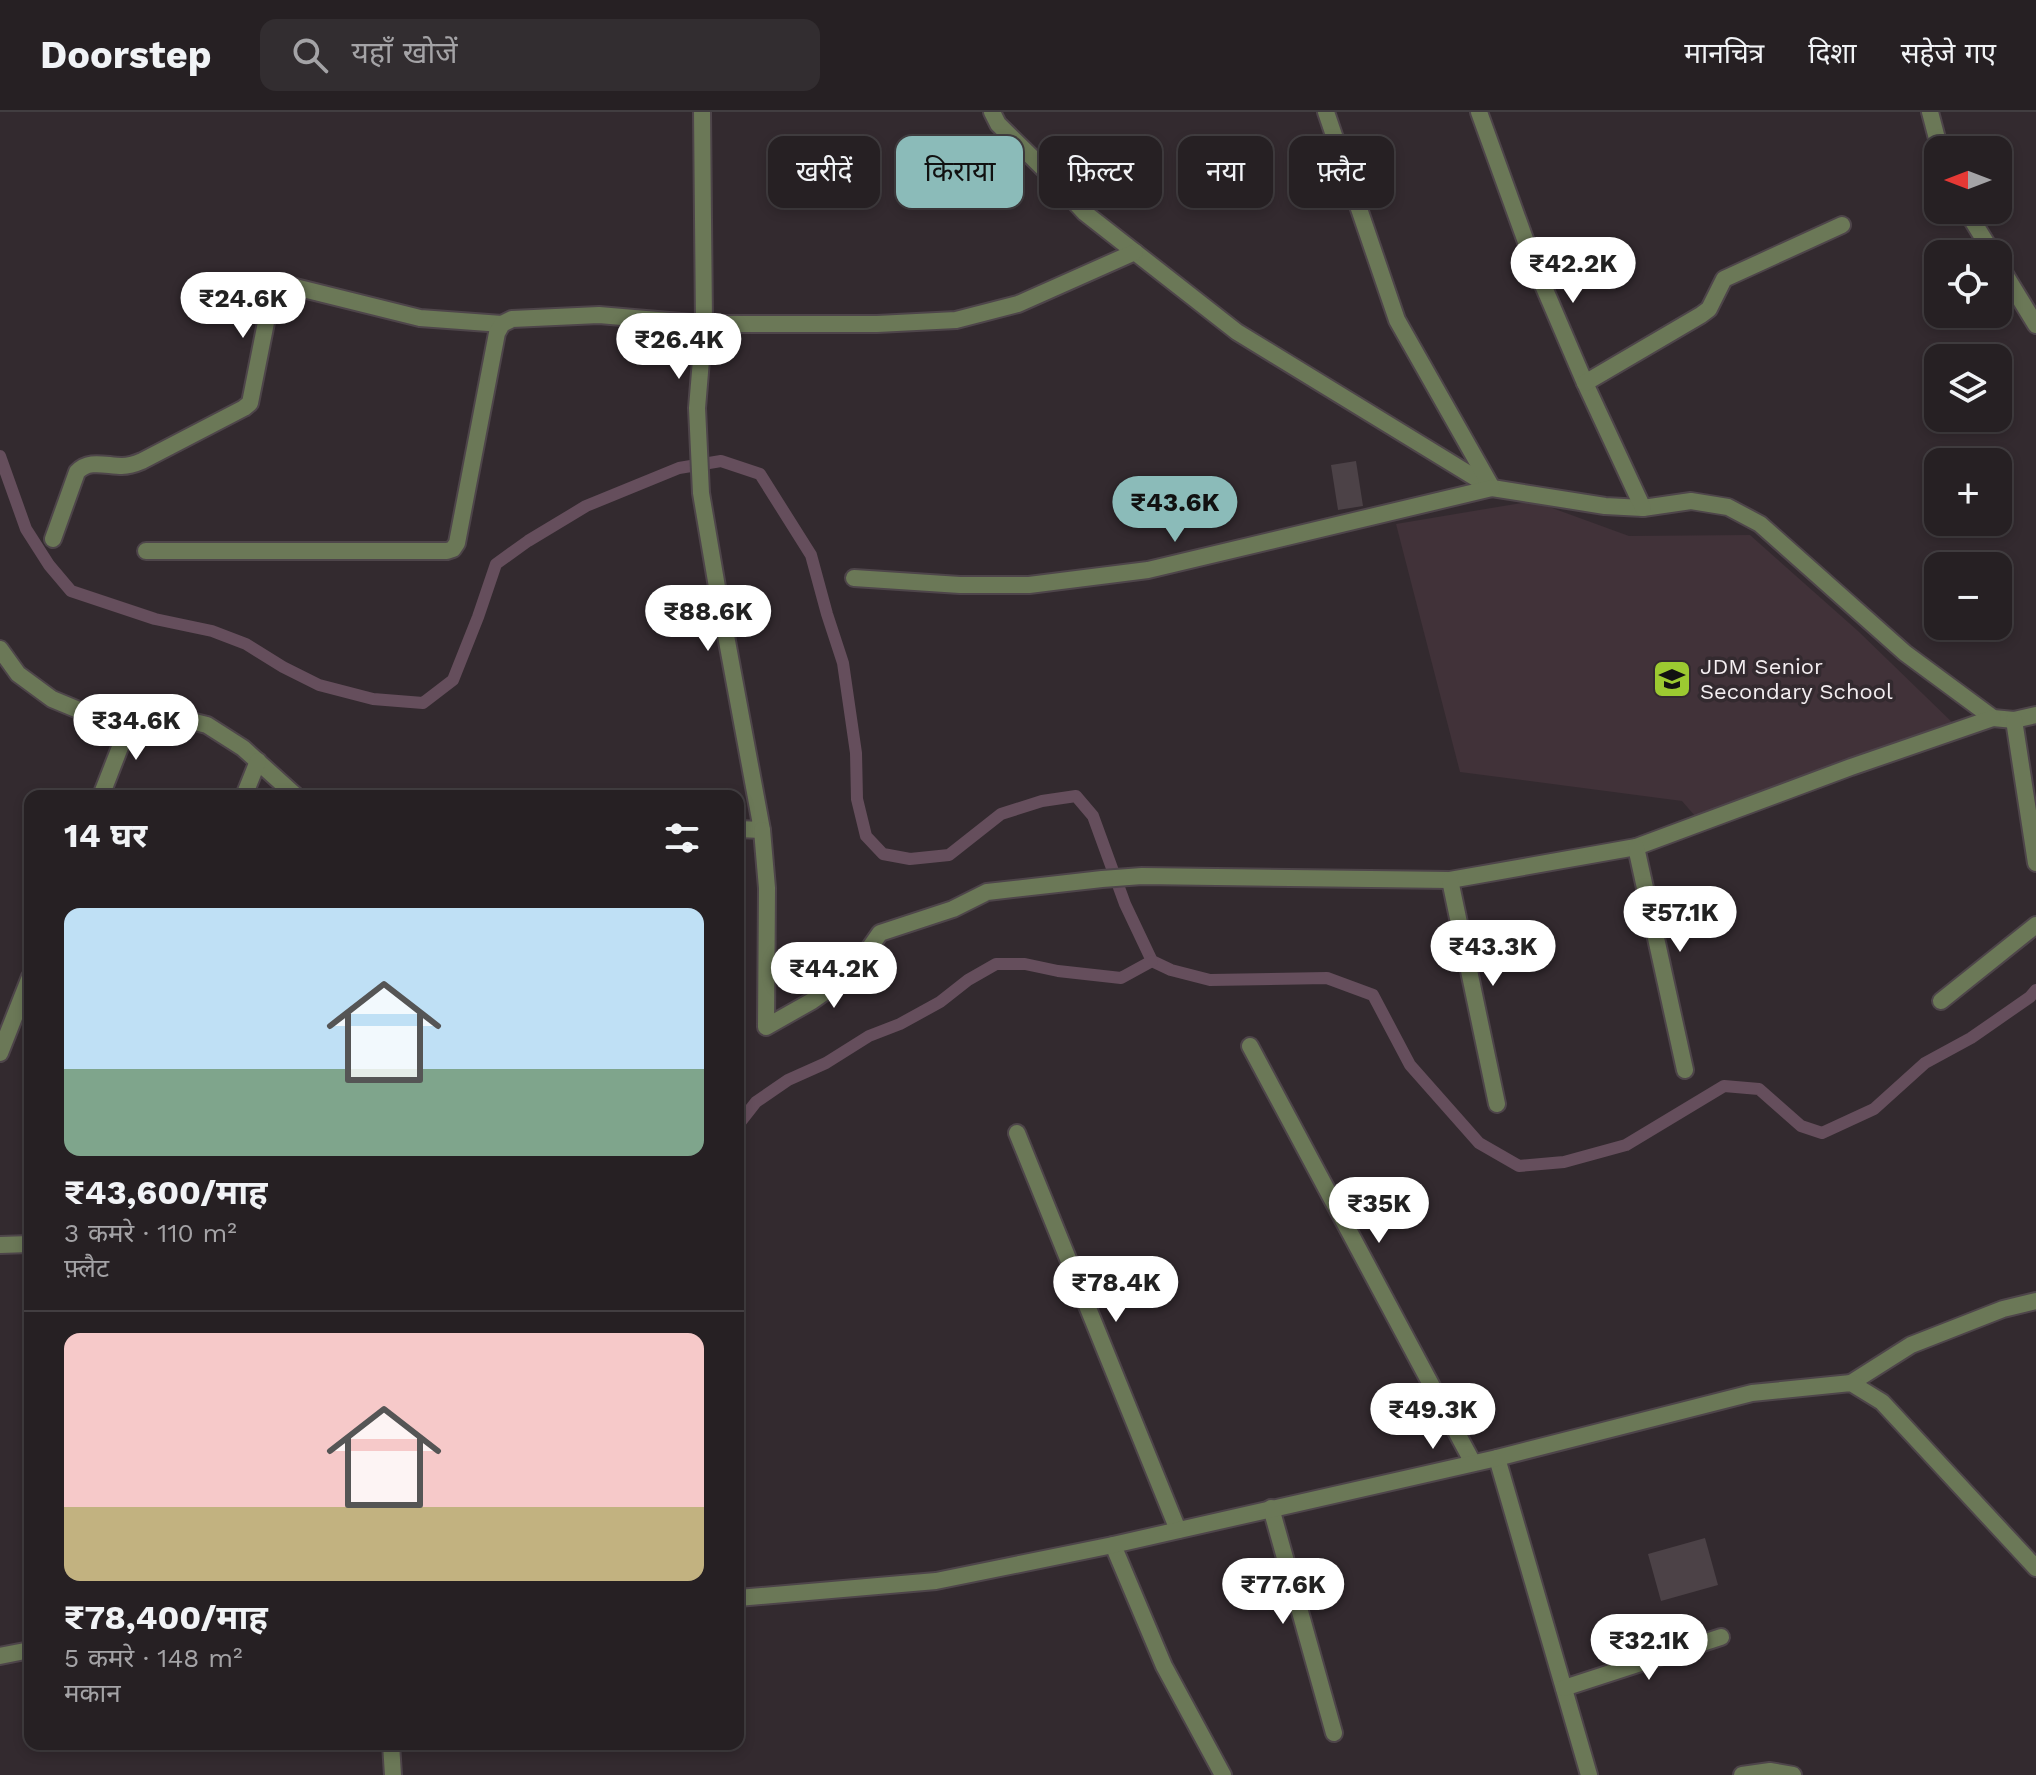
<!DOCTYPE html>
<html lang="hi">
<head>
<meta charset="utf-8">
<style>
	body { margin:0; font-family:"Work Sans","Noto Sans Devanagari",sans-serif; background:#322d30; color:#f1f3f6; height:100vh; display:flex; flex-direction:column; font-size:30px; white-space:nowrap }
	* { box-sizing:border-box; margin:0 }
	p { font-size:26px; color:#a4a3a6 }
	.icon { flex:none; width:44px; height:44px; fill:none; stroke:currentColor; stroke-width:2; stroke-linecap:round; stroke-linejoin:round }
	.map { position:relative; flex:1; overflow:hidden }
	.sheet { position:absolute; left:24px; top:678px; width:720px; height:960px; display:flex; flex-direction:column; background:#262023; border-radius:16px; box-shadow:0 4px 12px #0003,0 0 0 2px #423e41 }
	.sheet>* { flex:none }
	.guide { position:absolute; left:768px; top:24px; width:760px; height:72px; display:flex; gap:16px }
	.needle { width:52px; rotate:270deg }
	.tools { position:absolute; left:1924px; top:24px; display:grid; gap:16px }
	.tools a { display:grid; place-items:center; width:88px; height:88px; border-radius:16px; background:#262023; box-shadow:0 4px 12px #0003,0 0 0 2px #423e41; font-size:40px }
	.price { position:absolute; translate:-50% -68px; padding:0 18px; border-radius:28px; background:#fff; color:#222; font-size:26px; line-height:52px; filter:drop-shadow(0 2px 4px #0008) }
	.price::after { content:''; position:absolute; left:50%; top:48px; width:24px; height:18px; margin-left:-12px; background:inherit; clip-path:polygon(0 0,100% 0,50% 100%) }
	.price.current { background:#8bbbb9; color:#111 }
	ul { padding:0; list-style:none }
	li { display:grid; align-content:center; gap:16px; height:424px; padding:0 40px }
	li+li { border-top:2px solid #423e41 }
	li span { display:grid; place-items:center; height:248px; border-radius:16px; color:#555 }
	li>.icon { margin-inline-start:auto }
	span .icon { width:144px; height:144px; fill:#fffc; stroke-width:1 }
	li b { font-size:34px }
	h2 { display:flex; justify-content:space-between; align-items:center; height:96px; padding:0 40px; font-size:34px }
	.tag { padding:0 28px; border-radius:16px; background:#262023; box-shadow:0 4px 12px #0003,0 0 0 2px #423e41; font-size:28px; line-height:72px }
	.tag.current { background:#8bbbb9; color:#111 }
	header { display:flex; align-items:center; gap:48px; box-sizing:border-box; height:112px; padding:0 40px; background:#262023; border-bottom:2px solid #423e41 }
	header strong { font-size:38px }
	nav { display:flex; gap:44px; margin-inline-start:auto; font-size:28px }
	.search { width:560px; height:72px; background:#322d30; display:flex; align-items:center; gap:20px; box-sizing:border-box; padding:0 28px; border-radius:16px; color:#a4a3a6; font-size:30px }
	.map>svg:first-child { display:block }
</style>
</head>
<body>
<header>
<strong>Doorstep</strong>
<div class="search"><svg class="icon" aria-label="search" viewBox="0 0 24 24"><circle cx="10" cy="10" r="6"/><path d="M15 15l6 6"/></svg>यहाँ खोजें</div>
<nav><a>मानचित्र</a><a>दिशा</a><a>सहेजे गए</a></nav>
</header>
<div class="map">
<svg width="2036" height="1663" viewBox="0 0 2036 1663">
	<rect width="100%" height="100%" fill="#332a2f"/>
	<!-- built -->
	<path fill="#413239" d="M1533 389 1629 424 1750 423 1858 519 1956 614 1695 704 1682 689 1460 660 1396 412Z"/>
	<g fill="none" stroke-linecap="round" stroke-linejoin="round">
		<!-- stream -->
		<g stroke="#654e5c" stroke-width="12">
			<path d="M0 344 26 417 49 453 71 479 155 507 212 519 246 532 283 555 319 573 373 587 423 591 453 568 478 505 496 452 528 429 586 394 679 356 721 349 760 362 811 443 827 502 843 551 856 641 857 687 866 724 883 742 910 747 949 743 1001 702 1042 689 1076 684 1093 704 1125 792 1152 849 1171 858 1210 868 1327 866 1373 883 1410 953 1479 1031 1519 1054 1564 1050 1626 1033 1724 974 1759 977 1801 1014 1822 1021 1874 997 1925 951 1971 926 2030 885 2036 878"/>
			<path d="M738 1013 756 990 788 968 826 951 869 924 900 912 940 890 968 868 996 852H1025L1058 859 1121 866 1152 849"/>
		</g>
	</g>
	<!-- building -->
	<g fill="#4c4247">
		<path d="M1356 349 1363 394 1338 398 1331 353Z"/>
		<path d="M1705 1426 1718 1473 1661 1489 1648 1442Z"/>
	</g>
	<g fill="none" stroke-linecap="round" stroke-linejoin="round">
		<!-- minor casing -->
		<g stroke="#4e454a" stroke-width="20">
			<g id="minor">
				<path d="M702 0 704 212 697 296 701 381 717 475 762 718 738 717"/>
				<path d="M992 0 998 12 1048 61 1085 101 1237 220 1492 376 1605 394 1643 396 1691 389 1728 395 1760 412 1905 541 1993 606 2014 608 2036 603"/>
				<path d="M1326 0 1397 208 1491 374"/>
				<path d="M1479 0 1534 152 1585 271 1643 396"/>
				<path d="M1930 0 1940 38"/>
				<path d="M1966 98 1993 142"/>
				<path d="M1998 151 2036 213"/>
				<path d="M1585 271 1701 203 1709 197 1724 167 1842 113"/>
				<path d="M53 427 77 360C89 347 106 354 122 354 129 354 135 352 142 349L244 296 250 291 272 180 276 174 283 172 420 206 502 212"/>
				<path d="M146 439H447L453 437 457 431 497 221 502 212 512 207 599 203 704 212H877L956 208 1018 192 1135 140"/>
				<path d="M854 466 960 473H1029L1148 458 1492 376"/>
				<path d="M0 537 18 562 52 587 81 599 108 602H162L207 613 243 636 296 684"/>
				<path d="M2014 608 2036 751"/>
				<path d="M101 684 133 602"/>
				<path d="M244 684 258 649"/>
				<path d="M762 718 767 776 766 915 812 889 852 861 880 821 953 797 987 780 1102 767 1142 764 1450 768 1636 735 1851 655 1993 606"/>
				<path d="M1636 735 1685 958"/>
				<path d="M1450 768 1497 992"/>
				<path d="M1941 889 2036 813"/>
				<path d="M1250 934 1473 1351"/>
				<path d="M0 941 30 865"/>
				<path d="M1017 1021 1178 1418"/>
				<path d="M0 1133 30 1132"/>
				<path d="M1851 1271 1911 1233 2003 1197 2036 1189"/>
				<path d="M1497 1346 1589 1663"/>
				<path d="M1271 1396 1334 1621"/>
				<path d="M1113 1433 1164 1554 1223 1663"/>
				<path d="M738 1486 936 1469 1113 1433 1497 1346 1752 1281 1851 1271 1882 1290 2036 1456"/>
				<path d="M0 1544 30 1538"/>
				<path d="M1564 1576 1721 1525"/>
				<path d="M391 1632 393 1663"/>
				<path d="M1742 1663 1770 1659 1793 1663"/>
			</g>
		</g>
		<!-- minor -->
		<use href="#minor" stroke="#6b7857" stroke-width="16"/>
	</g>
	<!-- icons -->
	<defs>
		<g id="school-square" transform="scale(2)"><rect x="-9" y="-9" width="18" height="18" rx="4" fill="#9cca31" stroke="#332a2f"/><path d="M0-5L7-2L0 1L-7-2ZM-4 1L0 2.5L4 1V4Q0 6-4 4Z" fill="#111"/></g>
	</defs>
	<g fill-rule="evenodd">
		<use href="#school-square" x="1672" y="567"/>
	</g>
	<g text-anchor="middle" stroke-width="7" stroke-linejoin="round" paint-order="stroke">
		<!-- poi labels -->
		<g font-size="22" fill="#f4eef1" stroke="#332a2f" text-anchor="start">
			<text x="1700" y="562">JDM Senior<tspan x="1700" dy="25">Secondary School</tspan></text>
		</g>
	</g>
</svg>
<div class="tools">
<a><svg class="needle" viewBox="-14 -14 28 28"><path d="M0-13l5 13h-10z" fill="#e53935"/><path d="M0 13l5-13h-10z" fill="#a4a3a6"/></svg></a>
<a><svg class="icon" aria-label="locate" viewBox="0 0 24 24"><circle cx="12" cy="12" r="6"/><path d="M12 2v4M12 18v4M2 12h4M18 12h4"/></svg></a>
<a><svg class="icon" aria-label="layers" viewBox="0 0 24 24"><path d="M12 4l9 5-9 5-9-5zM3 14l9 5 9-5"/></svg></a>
<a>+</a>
<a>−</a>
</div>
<b class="price" style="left:1573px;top:193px">₹42.2K</b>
<b class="price" style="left:243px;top:228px">₹24.6K</b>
<b class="price" style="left:679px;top:269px">₹26.4K</b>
<b class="price current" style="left:1175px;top:432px">₹43.6K</b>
<b class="price" style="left:708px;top:541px">₹88.6K</b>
<b class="price" style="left:136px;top:650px">₹34.6K</b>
<b class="price" style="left:1680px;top:842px">₹57.1K</b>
<b class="price" style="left:1493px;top:876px">₹43.3K</b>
<b class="price" style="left:834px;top:898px">₹44.2K</b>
<b class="price" style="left:1379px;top:1133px">₹35K</b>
<b class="price" style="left:1116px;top:1212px">₹78.4K</b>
<b class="price" style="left:1433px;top:1339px">₹49.3K</b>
<b class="price" style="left:1283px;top:1514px">₹77.6K</b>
<b class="price" style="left:1649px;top:1570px">₹32.1K</b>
<div class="guide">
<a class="tag">खरीदें</a>
<a class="tag current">किराया</a>
<a class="tag">फ़िल्टर</a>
<a class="tag">नया</a>
<a class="tag">फ़्लैट</a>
</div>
<section class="sheet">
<h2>14 घर<svg class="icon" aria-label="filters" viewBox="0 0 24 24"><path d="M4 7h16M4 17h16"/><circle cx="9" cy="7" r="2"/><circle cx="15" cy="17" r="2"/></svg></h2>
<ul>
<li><span style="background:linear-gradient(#bfe0f5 65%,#7fa58c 0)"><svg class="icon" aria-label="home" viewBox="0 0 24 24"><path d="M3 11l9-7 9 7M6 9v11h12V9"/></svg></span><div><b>₹43,600/माह</b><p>3 कमरे · 110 m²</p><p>फ़्लैट</p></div></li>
<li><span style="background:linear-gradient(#f6c9c9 70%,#c2b280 0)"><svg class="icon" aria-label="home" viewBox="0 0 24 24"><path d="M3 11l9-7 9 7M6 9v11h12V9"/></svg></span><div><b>₹78,400/माह</b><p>5 कमरे · 148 m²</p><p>मकान</p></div></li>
</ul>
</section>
</div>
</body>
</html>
